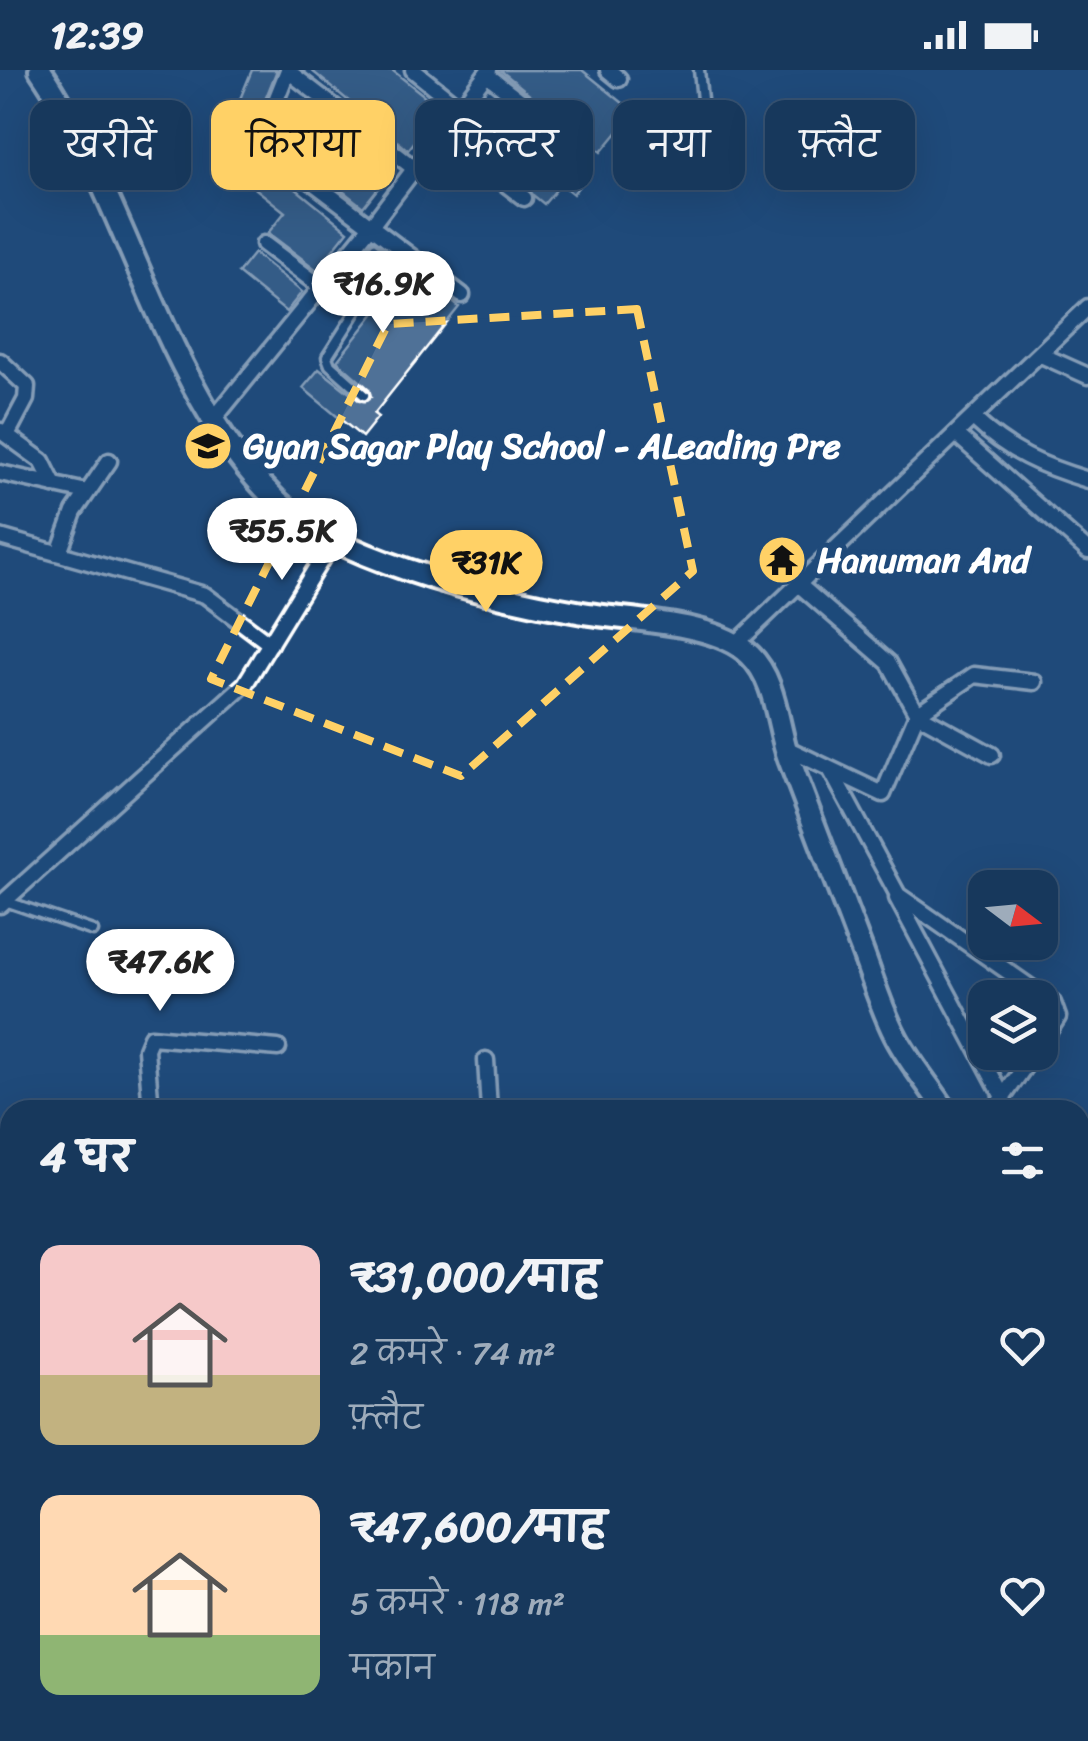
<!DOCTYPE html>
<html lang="hi">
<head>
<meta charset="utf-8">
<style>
	body { margin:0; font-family:Sriracha,"Playpen Sans Deva",sans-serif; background:#203f62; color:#f1f3f6; height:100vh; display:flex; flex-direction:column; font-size:38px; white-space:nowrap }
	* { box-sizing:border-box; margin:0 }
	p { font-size:32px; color:#9eacbb }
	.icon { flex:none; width:55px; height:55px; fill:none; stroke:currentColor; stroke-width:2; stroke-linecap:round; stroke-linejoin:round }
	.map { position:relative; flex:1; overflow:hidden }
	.sheet { position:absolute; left:0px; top:1030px; width:1090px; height:642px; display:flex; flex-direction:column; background:#17385c; border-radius:30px 30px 0 0; box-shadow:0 10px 40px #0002,0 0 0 2px #365272 }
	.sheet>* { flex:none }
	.hud { position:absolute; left:30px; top:30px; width:1030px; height:90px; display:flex; gap:20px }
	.needle { width:65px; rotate:106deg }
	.buttons { position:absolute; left:968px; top:800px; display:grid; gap:20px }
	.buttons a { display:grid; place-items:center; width:90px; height:90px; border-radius:20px; background:#17385c; box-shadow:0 10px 40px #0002,0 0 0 2px #365272; font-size:50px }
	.price { position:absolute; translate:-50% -85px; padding:0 22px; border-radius:35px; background:#fff; color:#222; font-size:32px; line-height:65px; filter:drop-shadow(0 2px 5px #0008) }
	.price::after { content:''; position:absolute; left:50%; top:60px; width:30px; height:22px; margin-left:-15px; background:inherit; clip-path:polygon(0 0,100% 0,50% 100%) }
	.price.current { background:#ffd166; color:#111 }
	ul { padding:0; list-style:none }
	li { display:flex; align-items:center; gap:30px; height:250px; padding:0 40px }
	li span { display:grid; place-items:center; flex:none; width:280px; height:200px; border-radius:20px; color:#555 }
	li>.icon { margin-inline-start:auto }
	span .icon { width:120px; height:120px; fill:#fffc; stroke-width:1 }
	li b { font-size:42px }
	h2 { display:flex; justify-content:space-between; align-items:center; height:120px; padding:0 40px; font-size:42px }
	.tag { padding:0 35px; border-radius:20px; background:#17385c; box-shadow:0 10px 40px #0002,0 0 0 2px #365272; font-size:35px; line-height:90px }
	.tag.current { background:#ffd166; color:#111 }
	.status { display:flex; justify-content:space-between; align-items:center; height:70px; padding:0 50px; background:#17385c; direction:ltr }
	.status svg { height:28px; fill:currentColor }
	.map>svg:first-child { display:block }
</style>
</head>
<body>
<div class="status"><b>12:39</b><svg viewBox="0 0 49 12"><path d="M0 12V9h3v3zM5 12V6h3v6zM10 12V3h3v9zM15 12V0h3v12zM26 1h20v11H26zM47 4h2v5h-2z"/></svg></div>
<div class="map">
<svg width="1088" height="1671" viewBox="0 0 1088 1671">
	<rect width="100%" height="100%" fill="#1f4a7a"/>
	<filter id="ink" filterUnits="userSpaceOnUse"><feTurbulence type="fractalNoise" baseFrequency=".01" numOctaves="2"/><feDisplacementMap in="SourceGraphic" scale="20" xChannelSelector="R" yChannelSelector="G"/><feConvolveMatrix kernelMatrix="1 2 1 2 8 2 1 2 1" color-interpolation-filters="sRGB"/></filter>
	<g filter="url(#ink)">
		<!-- building -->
		<g fill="#507197" stroke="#fff" stroke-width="2.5">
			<path d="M252 0H277L257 50 235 41Z"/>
			<path d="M311 0H392L441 39 408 80Z"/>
			<path d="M500 0H582L634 42 601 82Z"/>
			<path d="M493 25 589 103 573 124 561 114 544 134 460 66Z"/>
			<path d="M309 31 394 98 363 137 278 70Z"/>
			<path d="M248 80 348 161 317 200 268 163 285 142 232 100Z"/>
			<path d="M373 171 459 237 374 344 378 347 362 367 303 318 319 299 360 331 371 327 369 319 337 291 378 239 342 210Z"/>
			<path d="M254 183 302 222 286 242 238 203Z"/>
		</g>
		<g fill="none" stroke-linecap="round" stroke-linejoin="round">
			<!-- service casing -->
			<g stroke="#fff" stroke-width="15">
				<g id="service">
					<path d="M699 0 710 109"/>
					<path d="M328 209 357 240 327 287 330 295 364 325"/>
					<path d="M5 831 93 861"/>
				</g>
			</g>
			<!-- minor casing -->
			<g stroke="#fff" stroke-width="21">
				<g id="minor">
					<path d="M288 0 263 63 270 80 462 225"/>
					<path d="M413 0 461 39"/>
					<path d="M608 0 619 9"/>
					<path d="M288 1 415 99"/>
					<path d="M486 4 584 80"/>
					<path d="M441 65 524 128"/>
					<path d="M264 174 321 217"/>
					<path d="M1041 285 1088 306"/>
					<path d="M0 291 27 316 26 329 8 363"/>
					<path d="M973 348C1009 382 1041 396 1088 410"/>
					<path d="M213 350 371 156 489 0"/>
					<path d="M1 361 42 391 54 415"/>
					<path d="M956 364 1088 481"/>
					<path d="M0 403 87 422"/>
					<path d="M0 467 205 525 270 574"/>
					<path d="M59 483 74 442 109 391"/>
					<path d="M798 514 889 593 917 644 992 685"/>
					<path d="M736 574 1088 237"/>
					<path d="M786 678 883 724 917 644 974 605 1034 612"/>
					<path d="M831 701 898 825 1053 933 1058 947 1040 975"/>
					<path d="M897 828 1003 1027"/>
					<path d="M0 835 245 614 332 472"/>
					<path d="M486 990 489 1040"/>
					<path d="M151 1040 146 979 151 967 278 978"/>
					<path d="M994 1040 1035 982"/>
					<path d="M0 1139 10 1098"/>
					<path d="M0 1168 10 1170"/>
					<path d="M0 1228 10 1233"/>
					<path d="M1080 1513 1088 1515"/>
					<path d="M8 1567H10"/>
					<path d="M1080 1601 1088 1605"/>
					<path d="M994 1662 1026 1667"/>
					<path d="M541 1666 564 1671"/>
					<path d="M329 1671 337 1662"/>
					<path d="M721 1671 723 1662"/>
				</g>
			</g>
			<!-- secondary casing -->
			<g stroke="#fff" stroke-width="28">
				<g id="secondary">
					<path d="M40 0C131 133 169 343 292 444 355 494 502 530 583 543 629 551 716 551 750 585 777 611 777 657 789 689 812 750 836 812 859 873 871 903 880 936 895 965 908 991 929 1015 945 1040"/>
					<path d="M1080 1241 1088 1253"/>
				</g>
			</g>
			<!-- service -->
			<use href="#service" stroke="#1f4a7a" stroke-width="8"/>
			<!-- minor -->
			<use href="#minor" stroke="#1f4a7a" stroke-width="14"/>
			<!-- secondary -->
			<use href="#secondary" stroke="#1f4a7a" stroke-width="20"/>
		</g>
	</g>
	<!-- marked area -->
	<path d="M0 0H1088V1671H0ZM637 239 693 501 461 706 211 609 388 254Z" fill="#1f4a7a" fill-opacity=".55" fill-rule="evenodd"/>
	<path fill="none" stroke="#ffd166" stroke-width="8" stroke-dasharray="20 12" stroke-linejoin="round" d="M637 239 693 501 461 706 211 609 388 254Z"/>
	<!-- icons -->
	<defs>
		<g id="school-disc" transform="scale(2.5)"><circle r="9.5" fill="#ffd166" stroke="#1f4a7a"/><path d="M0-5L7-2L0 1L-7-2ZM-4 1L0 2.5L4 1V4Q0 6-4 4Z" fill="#111"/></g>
		<g id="temple-disc" transform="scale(2.5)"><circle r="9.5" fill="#ffd166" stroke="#1f4a7a"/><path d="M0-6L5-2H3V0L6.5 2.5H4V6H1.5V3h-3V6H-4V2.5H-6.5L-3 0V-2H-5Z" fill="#111"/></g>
	</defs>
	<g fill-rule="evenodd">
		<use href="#school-disc" x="208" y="376"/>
		<use href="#temple-disc" x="782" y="490"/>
	</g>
	<g text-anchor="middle" stroke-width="10" stroke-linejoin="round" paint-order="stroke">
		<!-- poi labels -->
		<g font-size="35" font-weight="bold" fill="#fff" stroke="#1f4a7a" text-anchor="start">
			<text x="243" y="388">Gyan Sagar Play School - ALeading Pre</text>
			<text x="817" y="502">Hanuman And</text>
		</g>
	</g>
</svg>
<div class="buttons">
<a><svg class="needle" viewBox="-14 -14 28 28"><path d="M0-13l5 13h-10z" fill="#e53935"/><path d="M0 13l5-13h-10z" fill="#9eacbb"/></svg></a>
<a><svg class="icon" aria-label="layers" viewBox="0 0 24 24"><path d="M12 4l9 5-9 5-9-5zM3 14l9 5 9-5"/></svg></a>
</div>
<b class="price" style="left:383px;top:266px">₹16.9K</b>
<b class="price" style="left:282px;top:513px">₹55.5K</b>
<b class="price current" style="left:486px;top:545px">₹31K</b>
<b class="price" style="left:160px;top:944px">₹47.6K</b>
<div class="hud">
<a class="tag">खरीदें</a>
<a class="tag current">किराया</a>
<a class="tag">फ़िल्टर</a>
<a class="tag">नया</a>
<a class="tag">फ़्लैट</a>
</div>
<section class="sheet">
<h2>4 घर<svg class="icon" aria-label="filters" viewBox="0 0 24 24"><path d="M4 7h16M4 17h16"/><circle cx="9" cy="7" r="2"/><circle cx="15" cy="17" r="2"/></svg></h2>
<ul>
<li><span style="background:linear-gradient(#f6c9c9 65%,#c2b280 0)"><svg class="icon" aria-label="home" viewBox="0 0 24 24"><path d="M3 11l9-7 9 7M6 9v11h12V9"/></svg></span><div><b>₹31,000/माह</b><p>2 कमरे · 74 m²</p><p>फ़्लैट</p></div><svg class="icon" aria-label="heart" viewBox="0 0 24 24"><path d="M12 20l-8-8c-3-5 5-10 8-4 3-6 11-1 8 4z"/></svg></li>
<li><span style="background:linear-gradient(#ffd9b3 70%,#8fb573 0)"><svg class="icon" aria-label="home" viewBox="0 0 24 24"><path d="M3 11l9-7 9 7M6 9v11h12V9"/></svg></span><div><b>₹47,600/माह</b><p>5 कमरे · 118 m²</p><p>मकान</p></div><svg class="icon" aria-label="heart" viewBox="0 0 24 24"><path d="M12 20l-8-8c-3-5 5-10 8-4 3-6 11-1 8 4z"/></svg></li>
</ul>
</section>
</div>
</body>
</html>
